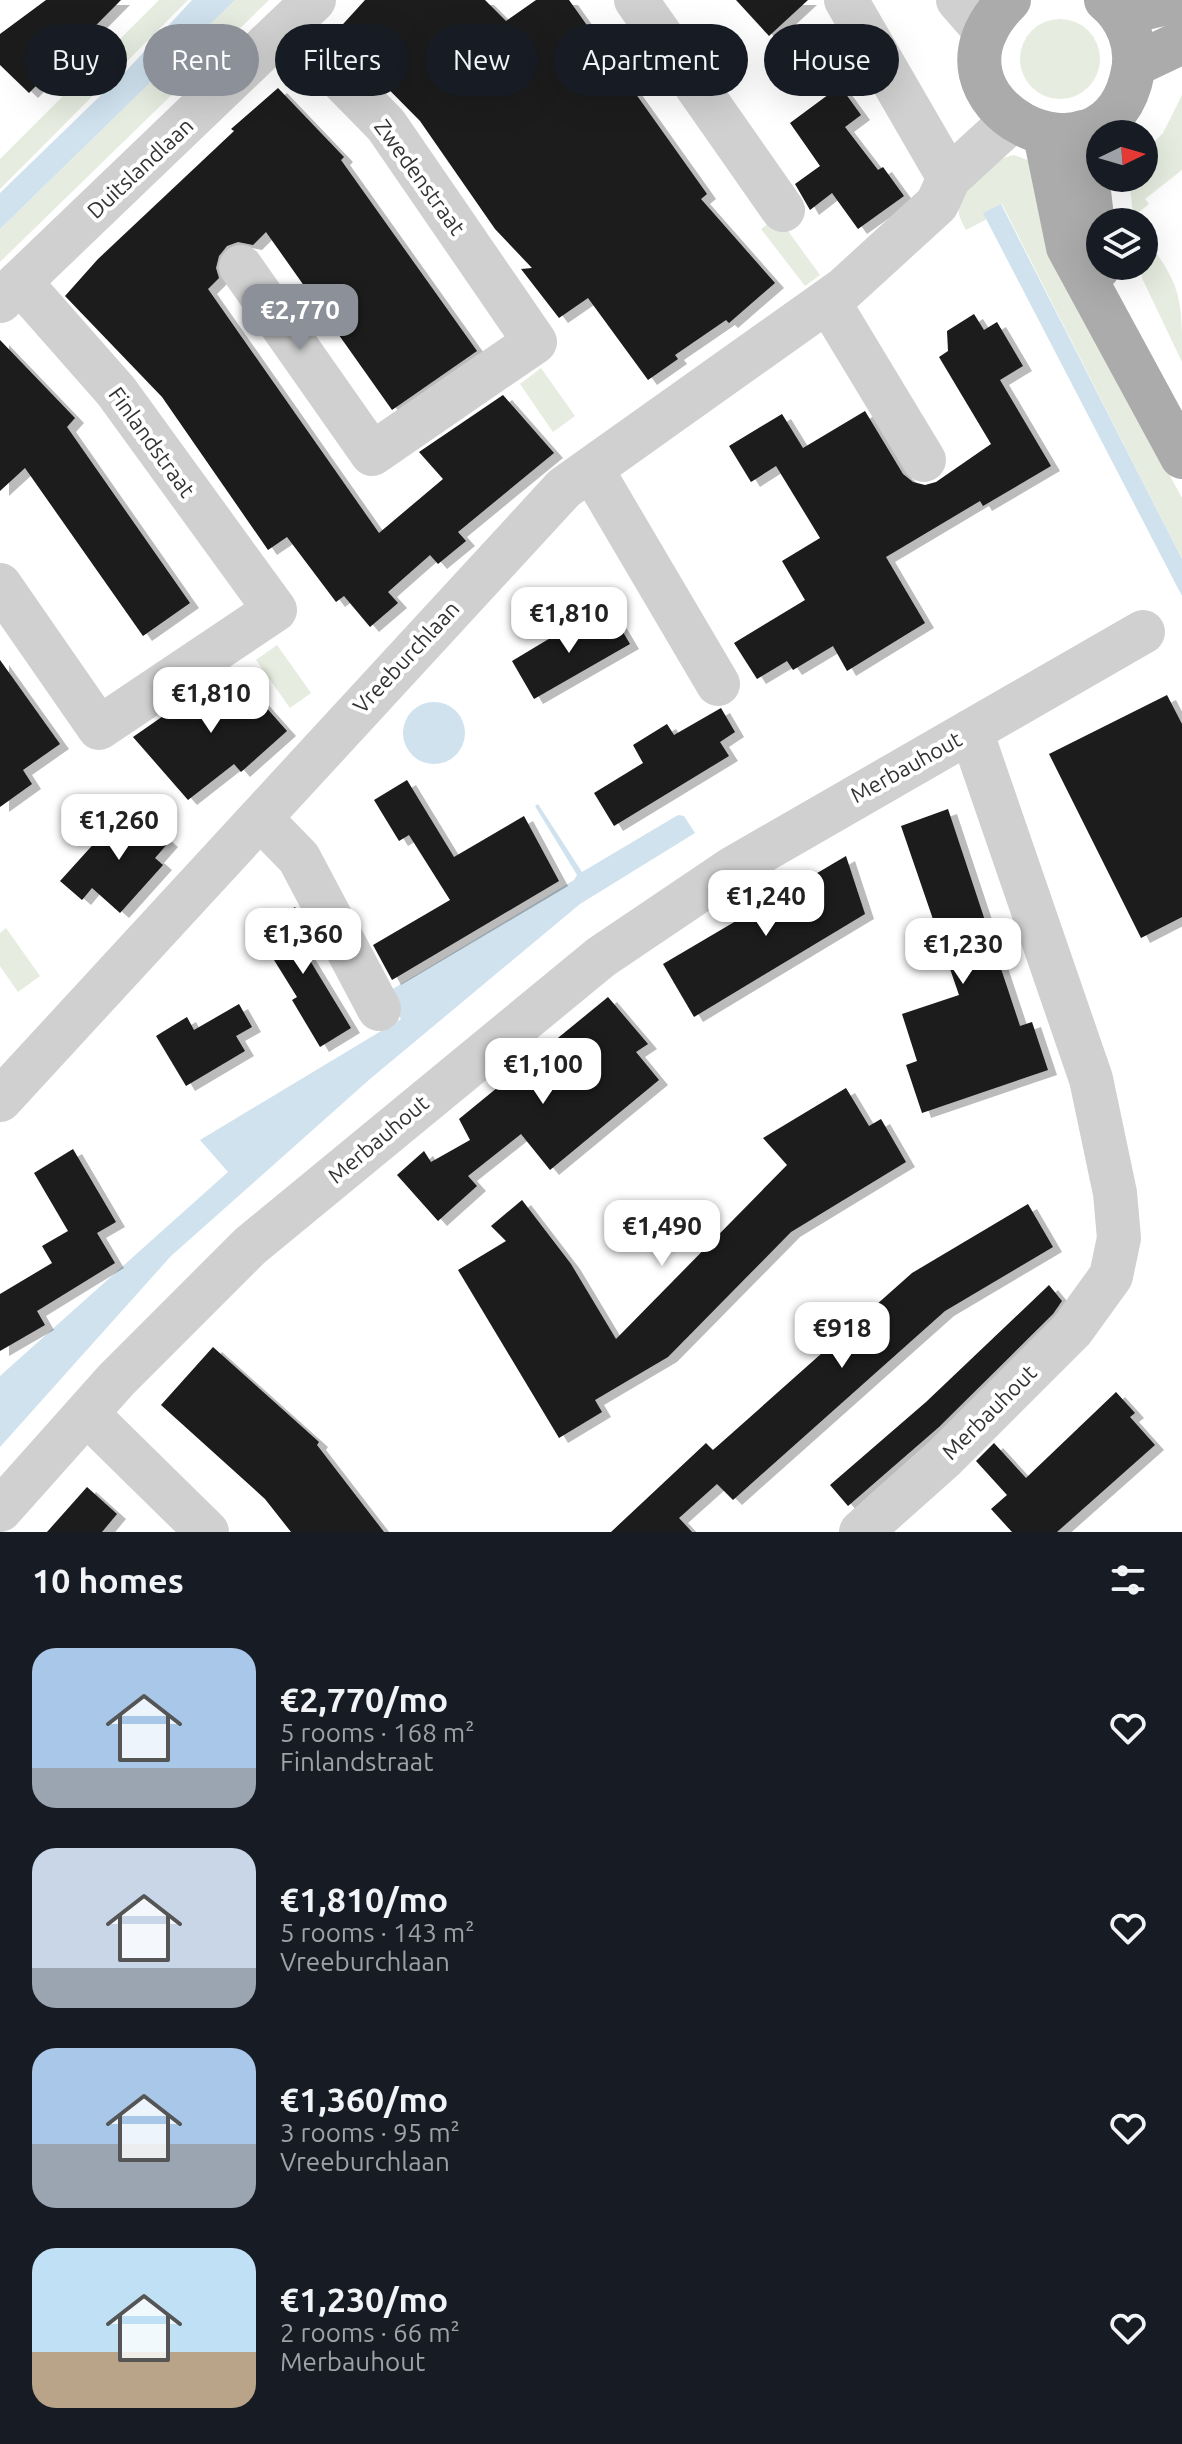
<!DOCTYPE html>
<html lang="en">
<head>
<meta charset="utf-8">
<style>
	body { margin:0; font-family:Ubuntu,sans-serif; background:#242831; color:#f1f3f6; height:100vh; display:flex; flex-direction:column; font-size:30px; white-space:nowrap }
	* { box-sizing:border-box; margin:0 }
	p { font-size:26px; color:#9ea1a6 }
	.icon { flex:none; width:44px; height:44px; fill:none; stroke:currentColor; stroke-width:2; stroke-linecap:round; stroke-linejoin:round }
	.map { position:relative; height:1532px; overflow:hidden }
	.details { display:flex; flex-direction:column; background:#171b24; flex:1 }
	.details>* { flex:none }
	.guide { position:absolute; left:24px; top:24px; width:1134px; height:72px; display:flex; gap:16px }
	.needle { width:52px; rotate:85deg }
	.fabs { position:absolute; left:1086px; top:120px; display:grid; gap:16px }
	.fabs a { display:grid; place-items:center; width:72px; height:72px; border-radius:50%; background:#171b24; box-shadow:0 8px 32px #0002; font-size:40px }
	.price { position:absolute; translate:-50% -68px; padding:0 18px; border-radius:16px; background:#fff; color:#222; font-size:26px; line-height:52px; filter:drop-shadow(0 2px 4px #0008) }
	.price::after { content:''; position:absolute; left:50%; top:48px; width:24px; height:18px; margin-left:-12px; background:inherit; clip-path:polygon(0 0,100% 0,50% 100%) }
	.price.active { background:#8c9099; color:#fff }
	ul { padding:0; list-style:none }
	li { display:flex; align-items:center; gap:24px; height:200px; padding:0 32px }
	li span { display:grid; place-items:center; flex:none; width:224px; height:160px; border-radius:24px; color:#555 }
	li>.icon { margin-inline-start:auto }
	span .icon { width:96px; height:96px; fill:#fffc; stroke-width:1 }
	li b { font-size:34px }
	h2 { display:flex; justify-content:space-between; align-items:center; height:96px; padding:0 32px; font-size:34px }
	.pill { padding:0 28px; border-radius:36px; background:#171b24; box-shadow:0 8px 32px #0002; font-size:28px; line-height:72px }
	.pill.active { background:#8c9099; color:#fff }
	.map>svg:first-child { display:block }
</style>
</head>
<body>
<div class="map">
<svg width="1182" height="1532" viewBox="0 0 1182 1532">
	<defs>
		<filter id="shadow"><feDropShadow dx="9" dy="5" stdDeviation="0" flood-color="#0004"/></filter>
	</defs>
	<rect width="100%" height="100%" fill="#fff"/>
	<!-- green -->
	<g fill="#e6ecdf">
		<path d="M159 0H188L0 189V159Z"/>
		<path d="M235 0H269L0 262V229Z"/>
		<circle cx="1060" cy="59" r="40"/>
		<path d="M1182 95V170L1145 199 1149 204 1139 212 1140 222H1134L1129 178H1144V152L1163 133Z"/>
		<path d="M1014 155 1030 161 1088 324 1182 498V559L1002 204 984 213 987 219 966 230C962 222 957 215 959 205 962 186 995 157 1014 155Z"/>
		<path d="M778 217 820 275 805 286 761 229Z"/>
		<path d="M1144 236C1182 287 1182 297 1182 362L1142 278Z"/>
		<path d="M541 368 575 416 553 432 520 384Z"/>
		<path d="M277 645 311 693 290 708 256 660Z"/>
		<path d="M6 928 40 976 18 992 0 966V933Z"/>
	</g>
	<!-- water -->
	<g fill="#cfe2ee">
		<path d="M192 0H235L0 229V193L128 69Z"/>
		<path d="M1001 204 1182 559V596L983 213Z"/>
		<circle cx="434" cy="733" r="31"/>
		<path d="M538 804 582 872 678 815 684 816 695 833 580 904 370 1079 171 1256 0 1447V1376L228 1172 200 1140 401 1019 386 993 574 880 577 875 535 806Z"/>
	</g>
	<!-- building -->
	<g fill="#1a1a1a" filter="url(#shadow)">
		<path d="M46 0H121L29 93 0 65V34Z"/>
		<path d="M365 0H485L506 21 536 0H569L707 194 701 199 775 283 729 323 726 320 675 355 678 359 648 380 588 298 559 318 521 269 532 268 495 229 420 121 334 34Z"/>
		<path d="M736 0H808L769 36Z"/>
		<path d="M840 86 861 115 845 127 878 170 883 167 904 196 858 229 832 193 810 210 795 184 820 166 790 123Z"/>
		<path d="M278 88 344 157 341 160 477 351 392 410 266 232 253 245 238 242 227 246 219 256 216 268 219 278 208 289 379 533 443 479 419 452 503 395 554 453 458 532 466 541 438 564 430 555 388 592 398 603 370 627 344 596 336 602 287 537 268 550 162 397 65 296 98 259 234 131 231 129Z"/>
		<path d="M974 314 984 330 997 322 1023 366 1000 380 1051 466 983 506 980 501 886 557 925 623 847 671 833 646 793 670 787 661 757 679 734 643 805 600 782 561 820 538 776 466 751 482 729 446 782 414 803 448 865 411 903 474 913 482 925 485 936 482 991 444 939 357 948 351 947 331Z"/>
		<path d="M0 340 75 418 67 427 190 603 143 636 25 468 0 491Z"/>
		<path d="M611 612 630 644 534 699 512 661 567 628 572 636Z"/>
		<path d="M0 660 60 744 23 770 32 784 0 807Z"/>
		<path d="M232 669 287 731 241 772 234 764 188 800 133 737 189 698 193 702Z"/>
		<path d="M1167 695 1182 724V917L1141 938 1049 754Z"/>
		<path d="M721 708 735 732 720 742 729 756 614 826 594 793 643 763 633 745 667 724 674 735Z"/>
		<path d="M407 780 454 857 524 816 559 881 392 980 373 945 450 900 409 835 399 841 374 800Z"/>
		<path d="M128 806 169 842 155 858 163 865 120 913 92 888 82 900 60 881Z"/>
		<path d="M948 809 1020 1026 1032 1022 1048 1070 922 1113 906 1065 917 1061 902 1014 959 995 901 826Z"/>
		<path d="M846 856 865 914 694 1017 663 964Z"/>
		<path d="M295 907 315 941 303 949 351 1028 320 1047 292 1000 297 997 256 931Z"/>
		<path d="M608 997 648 1044 636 1052 659 1080 550 1170 521 1134 468 1176 477 1186 438 1221 397 1175 424 1151 431 1162 470 1140 459 1119Z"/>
		<path d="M239 1004 252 1027 236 1036 245 1051 186 1086 156 1036 187 1017 194 1030Z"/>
		<path d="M846 1088 869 1126 881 1119 906 1162 791 1232 668 1357 595 1400 602 1412 559 1438 458 1270 506 1241 491 1226 522 1200 571 1264 616 1339 787 1165 763 1138Z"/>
		<path d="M73 1149 116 1222 97 1233 115 1263 37 1311 45 1325 0 1351V1294L52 1263 42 1246 68 1231 34 1173Z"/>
		<path d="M1028 1204 1053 1247 945 1311 733 1500 717 1484 679 1518 692 1532H611L706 1443 713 1450 912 1273Z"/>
		<path d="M1049 1285 1062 1301 1053 1314 939 1427 848 1506 830 1485 926 1402Z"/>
		<path d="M213 1347 319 1442 317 1445 384 1532H291L265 1499 161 1405Z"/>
		<path d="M1116 1392 1135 1413 1130 1417 1155 1445 1057 1532H1012L991 1509 1007 1495 976 1461 994 1443 1026 1478Z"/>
		<path d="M87 1487 117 1514 102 1532H47Z"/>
	</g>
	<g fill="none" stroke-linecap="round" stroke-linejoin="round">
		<!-- minor -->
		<g stroke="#d0d0d0" stroke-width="44">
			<path d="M636 0 783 210"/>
			<path d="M846 0 949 178"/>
			<path d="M958 0 986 32"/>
			<path d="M241 267 372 454 535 342 386 125 289 26"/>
			<path d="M0 301 314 0"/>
			<path d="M828 301 924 460"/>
			<path d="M592 470 718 684"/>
			<path d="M0 585 99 728 275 610 116 391 20 282"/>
			<path d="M262 820 299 858 379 1009"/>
			<path d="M0 1100 564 488 844 289 937 204 949 178 1012 120"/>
			<path d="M87 1414 207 1532"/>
			<path d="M0 1510 116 1380 250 1246 601 957 733 868 1143 632"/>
			<path d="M861 1532 945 1457 1072 1330 1111 1276 1119 1238 1115 1193 1091 1079 971 731"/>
		</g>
		<!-- major -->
		<g stroke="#ababab" stroke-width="44">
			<path d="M1009 0C904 103 1109 205 1133 71 1138 45 1127 17 1106 0"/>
			<path d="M1120 14 1179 0"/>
			<path d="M1134 65 1182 42"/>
			<path d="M1082 132 1098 268"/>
			<path d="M1045 135 1068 247 1182 457"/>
		</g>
	</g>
	<g text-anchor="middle" stroke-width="8" stroke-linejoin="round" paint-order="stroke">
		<!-- street labels -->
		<g font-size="22" fill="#333" stroke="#fff">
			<text transform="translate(140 168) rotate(-43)" y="8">Duitslandlaan</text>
			<text transform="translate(420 177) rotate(54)" y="8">Zwedenstraat</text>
			<text transform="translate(152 442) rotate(54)" y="8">Finlandstraat</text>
			<text transform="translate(406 657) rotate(-47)" y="8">Vreeburchlaan</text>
			<text transform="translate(906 767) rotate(-29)" y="8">Merbauhout</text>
			<text transform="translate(378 1139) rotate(-40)" y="8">Merbauhout</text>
			<text transform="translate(989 1412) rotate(-45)" y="8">Merbauhout</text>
		</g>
	</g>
</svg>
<div class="fabs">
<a><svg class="needle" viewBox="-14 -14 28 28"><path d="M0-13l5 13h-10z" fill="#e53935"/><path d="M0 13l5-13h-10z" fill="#9ea1a6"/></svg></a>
<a><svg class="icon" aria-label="layers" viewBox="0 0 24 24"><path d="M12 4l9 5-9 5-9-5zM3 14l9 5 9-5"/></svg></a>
</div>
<b class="price active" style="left:300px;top:352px">€2,770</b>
<b class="price" style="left:569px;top:655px">€1,810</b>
<b class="price" style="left:211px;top:735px">€1,810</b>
<b class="price" style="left:119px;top:862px">€1,260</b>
<b class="price" style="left:766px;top:938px">€1,240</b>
<b class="price" style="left:303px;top:976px">€1,360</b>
<b class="price" style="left:963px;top:986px">€1,230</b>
<b class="price" style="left:543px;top:1106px">€1,100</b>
<b class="price" style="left:662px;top:1268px">€1,490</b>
<b class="price" style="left:842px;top:1370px">€918</b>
<div class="guide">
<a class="pill">Buy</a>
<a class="pill active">Rent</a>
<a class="pill">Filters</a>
<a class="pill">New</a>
<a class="pill">Apartment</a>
<a class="pill">House</a>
</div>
</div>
<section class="details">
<h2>10 homes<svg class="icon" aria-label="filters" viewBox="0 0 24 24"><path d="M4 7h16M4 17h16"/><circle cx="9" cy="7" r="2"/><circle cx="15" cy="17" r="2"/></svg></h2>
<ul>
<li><span style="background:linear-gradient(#a9c7e8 75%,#9aa5b1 0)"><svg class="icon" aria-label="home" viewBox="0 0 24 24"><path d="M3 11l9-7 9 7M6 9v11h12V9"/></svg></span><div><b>€2,770/mo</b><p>5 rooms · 168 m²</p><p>Finlandstraat</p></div><svg class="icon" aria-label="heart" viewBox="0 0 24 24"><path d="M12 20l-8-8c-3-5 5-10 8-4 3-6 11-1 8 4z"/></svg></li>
<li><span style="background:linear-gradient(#c9d6e8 75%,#9aa5b1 0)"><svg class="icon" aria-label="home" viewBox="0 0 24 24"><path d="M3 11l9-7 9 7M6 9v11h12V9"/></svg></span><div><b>€1,810/mo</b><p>5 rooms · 143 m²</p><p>Vreeburchlaan</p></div><svg class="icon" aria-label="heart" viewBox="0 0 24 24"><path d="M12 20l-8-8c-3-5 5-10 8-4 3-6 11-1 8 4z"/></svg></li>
<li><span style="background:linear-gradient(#a9c7e8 60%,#9aa5b1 0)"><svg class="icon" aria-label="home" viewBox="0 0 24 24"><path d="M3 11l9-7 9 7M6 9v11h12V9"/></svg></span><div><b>€1,360/mo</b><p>3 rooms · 95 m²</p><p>Vreeburchlaan</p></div><svg class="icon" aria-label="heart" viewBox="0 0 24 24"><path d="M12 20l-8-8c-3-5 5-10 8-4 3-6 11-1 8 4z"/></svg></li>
<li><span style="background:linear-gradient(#bfe0f5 65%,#b9a48a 0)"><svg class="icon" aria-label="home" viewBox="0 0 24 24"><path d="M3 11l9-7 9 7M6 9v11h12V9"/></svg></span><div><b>€1,230/mo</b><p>2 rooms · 66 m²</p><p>Merbauhout</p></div><svg class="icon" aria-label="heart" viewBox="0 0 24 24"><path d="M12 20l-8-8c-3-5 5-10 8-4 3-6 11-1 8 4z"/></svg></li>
</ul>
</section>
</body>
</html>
